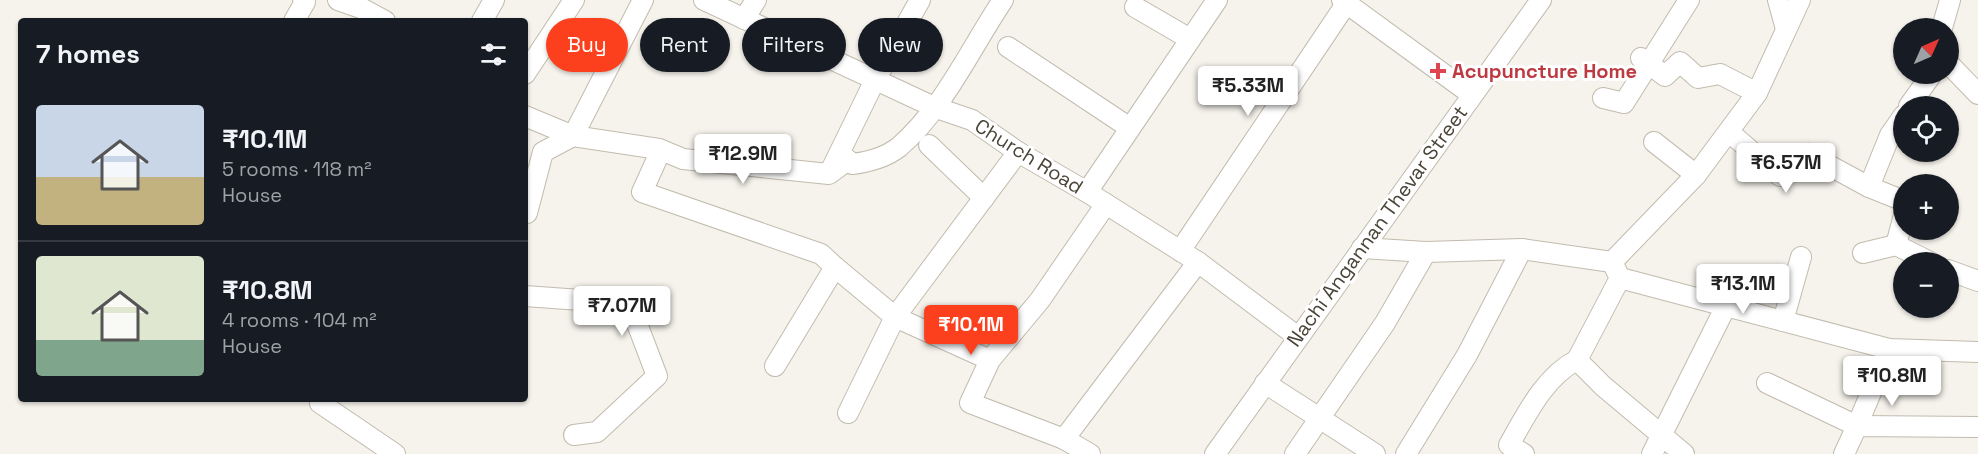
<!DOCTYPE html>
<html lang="en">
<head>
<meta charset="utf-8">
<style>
	body { margin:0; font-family:"Space Grotesk",sans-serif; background:#20242c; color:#f1f3f6; height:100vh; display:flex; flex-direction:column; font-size:22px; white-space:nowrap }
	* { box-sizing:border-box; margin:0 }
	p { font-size:20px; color:#9ea1a6 }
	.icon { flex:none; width:33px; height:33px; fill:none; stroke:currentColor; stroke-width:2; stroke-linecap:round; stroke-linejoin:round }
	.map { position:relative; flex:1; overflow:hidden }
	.side { position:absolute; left:18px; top:18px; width:510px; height:384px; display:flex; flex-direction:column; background:#171b24; border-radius:6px; box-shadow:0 2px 4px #0004 }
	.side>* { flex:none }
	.hud { position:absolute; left:546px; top:18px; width:570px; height:54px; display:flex; gap:12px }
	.needle { width:39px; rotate:45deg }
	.controls { position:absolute; left:1893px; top:18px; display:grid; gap:12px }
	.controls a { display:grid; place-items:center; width:66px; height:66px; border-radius:50%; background:#171b24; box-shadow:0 2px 4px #0004; font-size:30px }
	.price { position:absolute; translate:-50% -51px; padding:0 14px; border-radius:6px; background:#fff; color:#222; font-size:20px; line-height:39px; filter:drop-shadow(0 2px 3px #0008) }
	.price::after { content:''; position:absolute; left:50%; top:36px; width:18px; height:14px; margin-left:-9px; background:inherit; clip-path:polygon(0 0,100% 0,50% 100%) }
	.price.current { background:#fc3f1d; color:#fff }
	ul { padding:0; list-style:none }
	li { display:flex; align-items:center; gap:18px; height:150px; padding:0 18px }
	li+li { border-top:2px solid #363941 }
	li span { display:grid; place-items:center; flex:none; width:168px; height:120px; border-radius:6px; color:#555 }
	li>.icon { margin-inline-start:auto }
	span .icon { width:72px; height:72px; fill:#fffc; stroke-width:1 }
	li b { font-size:26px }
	h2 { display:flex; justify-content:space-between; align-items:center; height:72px; padding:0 18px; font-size:26px }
	.pill { padding:0 21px; border-radius:27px; background:#171b24; box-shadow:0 2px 4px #0004; font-size:21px; line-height:54px }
	.pill.current { background:#fc3f1d; color:#fff }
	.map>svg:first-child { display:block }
</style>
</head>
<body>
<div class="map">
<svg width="1978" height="454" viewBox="0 0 1978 454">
	<rect width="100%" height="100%" fill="#f6f3ec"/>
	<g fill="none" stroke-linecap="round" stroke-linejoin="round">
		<!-- minor casing -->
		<g stroke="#c2bbae" stroke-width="22">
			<g id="minor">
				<path d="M338 0 361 8 385 21"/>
				<path d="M704 0 934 107 972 120 1018 152 1087 192 1198 262 1298 337"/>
				<path d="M1342 0 1471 94"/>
				<path d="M1778 0 1786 29"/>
				<path d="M1135 7 1190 39"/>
				<path d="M744 19 756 0"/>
				<path d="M294 21 305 2 303 0"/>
				<path d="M482 21 494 0"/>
				<path d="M1942 28 1950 0"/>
				<path d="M1008 47 1130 128"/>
				<path d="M1641 58 1665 76 1680 62 1698 78 1720 74 1757 93"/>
				<path d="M1948 63 1978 94"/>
				<path d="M525 74 574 0"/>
				<path d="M1603 98 1624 103 1689 0"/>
				<path d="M1909 106 1932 74"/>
				<path d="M1904 115 1890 135 1869 187 1904 201"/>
				<path d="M525 116 573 136 659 149 683 159 829 174 848 160 852 164C869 162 885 158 899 147 944 108 970 49 1003 0"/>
				<path d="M1729 132 1780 176 1808 154 1869 187"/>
				<path d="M1654 142 1696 175"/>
				<path d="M929 145 984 198"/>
				<path d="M661 150 642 192 821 254 835 267"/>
				<path d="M831 170 875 80 920 0"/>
				<path d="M1087 192 1217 0"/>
				<path d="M527 213 543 152 573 136 643 0"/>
				<path d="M1904 215 1896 245 1930 262"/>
				<path d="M1362 248 1426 252 1522 249 1612 262"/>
				<path d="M1180 251 1346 4"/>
				<path d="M1863 253 1896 245"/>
				<path d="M1948 270 1978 281"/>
				<path d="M1620 278 1726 306 1652 454"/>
				<path d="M525 296 608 302 636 321 657 376 597 432 574 435"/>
				<path d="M1726 306 1889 349 1978 352"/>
				<path d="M1783 321 1801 257"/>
				<path d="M775 366 835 267 895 317 990 360"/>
				<path d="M1265 383 1375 454"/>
				<path d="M1767 383 1857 426 1889 349"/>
				<path d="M320 399V403L395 454"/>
				<path d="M848 413 895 317 1018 152"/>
				<path d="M1064 439 1198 262"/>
				<path d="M1090 454 1064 439 970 403 990 360 1040 300 1106 204"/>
				<path d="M1215 454 1541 0"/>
				<path d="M1295 454 1385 323 1426 252"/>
				<path d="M1406 454 1467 355 1522 249"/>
				<path d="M1524 454 1509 445C1526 415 1545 376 1577 360"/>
				<path d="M1684 454 1603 386 1577 360 1620 278 1612 262 1696 175 1757 93 1800 0"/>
				<path d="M1844 454 1857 426 1978 427"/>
			</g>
		</g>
		<!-- minor -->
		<use href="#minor" stroke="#fff" stroke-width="20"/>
	</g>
	<!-- markers -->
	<path fill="#e0444e" stroke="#fff" stroke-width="2" d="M1435 62h6v6h6v6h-6v6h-6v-6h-6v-6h6z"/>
	<g text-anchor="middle" stroke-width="6" stroke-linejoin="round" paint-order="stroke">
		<!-- health labels -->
		<g font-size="20" font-weight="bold" fill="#be3a42" stroke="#fff" text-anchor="start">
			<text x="1452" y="78">Acupuncture Home</text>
		</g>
		<!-- street labels -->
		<g font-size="20" fill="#4b4439" stroke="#fff">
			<text transform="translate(1029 156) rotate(32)" y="7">Church Road</text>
			<text transform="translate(1377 226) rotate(-54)" y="7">Nachi Angannan Thevar Street</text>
		</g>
	</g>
</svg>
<div class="controls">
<a><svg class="needle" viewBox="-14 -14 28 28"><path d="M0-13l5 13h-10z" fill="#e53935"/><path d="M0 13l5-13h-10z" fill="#9ea1a6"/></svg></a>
<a><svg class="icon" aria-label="locate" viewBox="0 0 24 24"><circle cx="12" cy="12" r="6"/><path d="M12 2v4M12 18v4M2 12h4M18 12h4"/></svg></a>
<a>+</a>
<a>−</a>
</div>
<b class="price" style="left:1248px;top:117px">₹5.33M</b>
<b class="price" style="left:743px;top:185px">₹12.9M</b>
<b class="price" style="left:1786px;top:194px">₹6.57M</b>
<b class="price" style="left:1743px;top:315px">₹13.1M</b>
<b class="price" style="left:622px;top:337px">₹7.07M</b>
<b class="price current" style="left:971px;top:356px">₹10.1M</b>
<b class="price" style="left:1892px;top:407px">₹10.8M</b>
<div class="hud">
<a class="pill current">Buy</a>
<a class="pill">Rent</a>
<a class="pill">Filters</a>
<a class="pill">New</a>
</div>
<section class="side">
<h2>7 homes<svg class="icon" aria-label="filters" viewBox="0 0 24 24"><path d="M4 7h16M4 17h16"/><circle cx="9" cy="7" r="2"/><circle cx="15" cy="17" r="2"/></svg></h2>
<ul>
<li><span style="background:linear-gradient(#c9d6e8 60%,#c2b280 0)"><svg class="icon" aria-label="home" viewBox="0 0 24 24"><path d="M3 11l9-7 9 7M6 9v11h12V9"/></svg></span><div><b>₹10.1M</b><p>5 rooms · 118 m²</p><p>House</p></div></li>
<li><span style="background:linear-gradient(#dfe7d0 70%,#7fa58c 0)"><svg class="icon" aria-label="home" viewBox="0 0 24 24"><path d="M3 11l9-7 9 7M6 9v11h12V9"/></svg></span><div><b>₹10.8M</b><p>4 rooms · 104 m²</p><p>House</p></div></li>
</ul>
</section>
</div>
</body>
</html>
